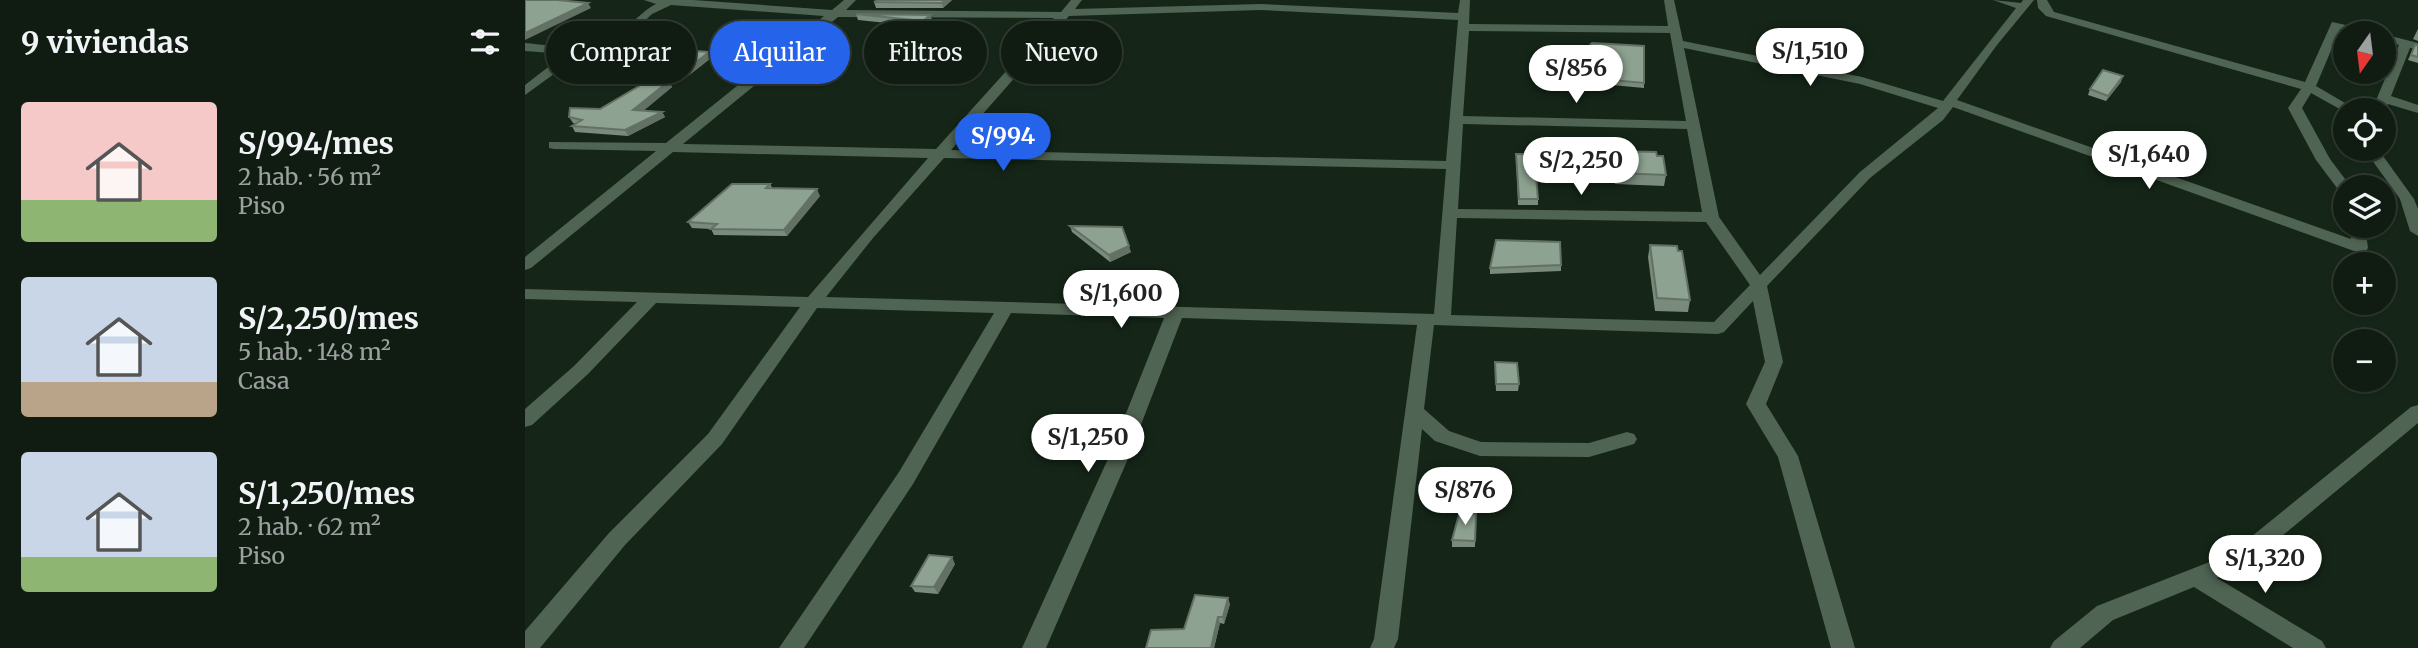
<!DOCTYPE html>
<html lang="es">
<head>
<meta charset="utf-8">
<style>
	body { margin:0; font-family:Merriweather,serif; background:#1e2920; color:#f1f3f6; height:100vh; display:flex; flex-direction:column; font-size:26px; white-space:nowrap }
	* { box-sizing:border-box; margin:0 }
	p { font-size:23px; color:#9ca19f }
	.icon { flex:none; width:38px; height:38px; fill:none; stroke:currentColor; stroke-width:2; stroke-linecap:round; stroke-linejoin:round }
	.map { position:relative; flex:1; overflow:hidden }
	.panel { display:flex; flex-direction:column; background:#101c12; width:525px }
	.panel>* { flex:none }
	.top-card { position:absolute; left:21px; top:21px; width:665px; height:63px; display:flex; gap:14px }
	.needle { width:46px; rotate:194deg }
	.fabs { position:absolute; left:1808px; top:21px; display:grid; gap:14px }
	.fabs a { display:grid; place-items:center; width:63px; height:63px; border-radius:50%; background:#101c12; box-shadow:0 2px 5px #0004,0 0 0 2px #303a32; font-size:35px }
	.price { position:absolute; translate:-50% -60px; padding:0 16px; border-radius:24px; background:#fff; color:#222; font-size:23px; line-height:46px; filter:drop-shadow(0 2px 4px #0008) }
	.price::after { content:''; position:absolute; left:50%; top:42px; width:21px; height:16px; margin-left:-10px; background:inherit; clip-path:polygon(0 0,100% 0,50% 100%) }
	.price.active { background:#2563eb; color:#fff }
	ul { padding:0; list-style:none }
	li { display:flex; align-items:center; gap:21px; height:175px; padding:0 21px }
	li span { display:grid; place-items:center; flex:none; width:196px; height:140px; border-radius:7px; color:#555 }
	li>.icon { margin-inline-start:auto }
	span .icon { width:84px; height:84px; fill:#fffc; stroke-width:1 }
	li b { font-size:30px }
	h2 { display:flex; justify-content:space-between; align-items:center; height:84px; padding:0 21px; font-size:30px }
	.tag { padding:0 24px; border-radius:32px; background:#101c12; box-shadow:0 2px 5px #0004,0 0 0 2px #303a32; font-size:24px; line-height:63px }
	.tag.active { background:#2563eb; color:#fff }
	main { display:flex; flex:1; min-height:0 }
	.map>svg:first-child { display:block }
</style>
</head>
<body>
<main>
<section class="panel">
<h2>9 viviendas<svg class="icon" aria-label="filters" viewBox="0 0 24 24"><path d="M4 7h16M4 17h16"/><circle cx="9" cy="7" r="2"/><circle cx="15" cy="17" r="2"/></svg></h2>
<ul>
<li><span style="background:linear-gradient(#f6c9c9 70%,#8fb573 0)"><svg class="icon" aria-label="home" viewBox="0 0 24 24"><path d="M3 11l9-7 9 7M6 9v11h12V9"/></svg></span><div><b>S/994/mes</b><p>2 hab. · 56 m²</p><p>Piso</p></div></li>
<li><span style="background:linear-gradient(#c9d6e8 75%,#b9a48a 0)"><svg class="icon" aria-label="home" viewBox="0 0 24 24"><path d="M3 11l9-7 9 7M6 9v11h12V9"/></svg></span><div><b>S/2,250/mes</b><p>5 hab. · 148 m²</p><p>Casa</p></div></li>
<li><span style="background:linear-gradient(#c9d6e8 75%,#8fb573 0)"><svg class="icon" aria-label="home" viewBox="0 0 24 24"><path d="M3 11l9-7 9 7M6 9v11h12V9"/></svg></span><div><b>S/1,250/mes</b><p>2 hab. · 62 m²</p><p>Piso</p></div></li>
</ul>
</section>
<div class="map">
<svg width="1893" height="648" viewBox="0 0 1893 648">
	<rect width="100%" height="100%" fill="#152618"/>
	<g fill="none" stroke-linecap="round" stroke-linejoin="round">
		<!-- street -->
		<g fill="#506453" fill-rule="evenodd">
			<path d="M119 0H168L307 10 319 0H331L321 10 536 12 546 0H557L550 9 736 4 933 13 935 0H945L944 24 1143 26 1139 0H1149L1158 41 1337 77 1418 101 1491 8 1468 0 1496 3 1498 0H1509L1472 45 1432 100 1826 239 1824 226H1840L1843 248 1841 251H1829L1428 107 1418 120 1345 178 1242 286 1258 362 1241 404 1273 456 1330 648H1306L1253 457 1221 404 1240 362 1228 301 1199 332 1193 334 909 325 899 409 924 431 956 442 1064 443 1102 432 1109 434 1112 439 1109 444 1064 457 955 456 910 441 897 429 873 639 869 648H845L849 639 892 325 657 318 602 461 521 648H497L582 461 639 318 486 313 388 484 279 648H254L374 472 469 313 292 308 197 444 100 545 15 648H0V631L84 533 183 434 275 307 131 303 63 374 7 425 0 427V409L49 366 112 302 0 299V289L283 297 403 158 148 152 6 268 0 270V257L131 151 29 149 24 148V142L141 143 299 16 146 5 127 14 106 34 51 58 0 95V85L40 54 0 51V43C41 47 58 51 96 30 109 23 117 11 131 4ZM736 10 933 20 921 161 426 150 544 16ZM313 17 529 18 411 149 158 144ZM944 31 1145 33 1161 121 938 116ZM1159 48 1335 84 1413 108 1335 172 1235 275 1194 217ZM938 124 1162 129 1177 212 933 209ZM419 158 921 169 909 314 301 297 348 238ZM932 218 1181 222 1225 285 1189 322 926 315Z"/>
			<path d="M1512 0H1522L1529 12 1780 82 1807 22 1849 31 1851 33H1833L1815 29 1791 86 1832 110 1820 112 1786 93 1777 108 1805 159 1826 187H1820V193L1815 192 1791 160 1763 108 1776 89 1521 16 1513 8Z"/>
			<path d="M1858 34 1893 43V49L1885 48 1866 96 1893 105V113L1863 104 1859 113 1858 110H1847L1874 45 1858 41Z"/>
			<path d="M1839 149H1853L1889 199 1893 209V236L1885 231 1875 199Z"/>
			<path d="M1893 405V423L1721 566 1692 578 1797 641 1801 648H1768L1669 587 1588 620 1555 648H1525L1529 641 1572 606 1705 554 1886 407Z"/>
		</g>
	</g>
	<!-- wall -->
	<g fill="#798b7c">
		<path d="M353 0H427L418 8H351L349 2Z"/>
		<path d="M331 14 405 15 407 20 400 27 333 20Z"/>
		<path d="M1893 29V41L1888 39Z"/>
		<path d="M1890 45H1893V63L1883 60Z"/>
		<path d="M184 52 186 58 163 76H141L147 87 118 111 137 112 140 117 103 136 50 132 47 126 51 124 48 123 44 117 75 109 129 77 126 71Z"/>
		<path d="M1051 58 1119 83V88L1054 82 1051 64Z"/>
		<path d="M1596 82 1581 101 1563 95 1565 89Z"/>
		<path d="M1087 151 1132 156 1141 175 1139 186 1090 184 1086 161Z"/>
		<path d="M991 154 1013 199V205H993Z"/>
		<path d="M245 184 248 189 295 196 262 236 189 235 186 229 167 228 163 222Z"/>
		<path d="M545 226 606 252 585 262 547 232Z"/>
		<path d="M1125 245 1165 300 1163 312 1130 311 1123 257Z"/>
		<path d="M1036 265V271L965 274V268Z"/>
		<path d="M970 362 994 384 993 391H971Z"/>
		<path d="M951 514 950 547H927V540Z"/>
		<path d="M430 564 413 594 390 592 386 586Z"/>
		<path d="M705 604 699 624 695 623 689 648H621L659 629Z"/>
	</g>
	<!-- shaded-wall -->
	<g fill="#637165">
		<path d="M420 0H427L418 8 417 3Z"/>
		<path d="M63 3 66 8 0 40V33Z"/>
		<path d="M405 15 407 20 400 27 398 21Z"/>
		<path d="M184 52 186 58 163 76 160 71Z"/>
		<path d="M1598 76 1596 82 1581 101 1583 96Z"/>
		<path d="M144 81 147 87 112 116 108 110Z"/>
		<path d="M137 112 140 117 103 136 100 130Z"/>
		<path d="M292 189 295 196 262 236 259 230Z"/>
		<path d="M604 246 606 252 585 262 584 255Z"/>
		<path d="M427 557 430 564 413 594 409 587Z"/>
		<path d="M703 598 705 604 699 624 698 617Z"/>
		<path d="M693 617 695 623 689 648H686Z"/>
	</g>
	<!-- building -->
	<g fill="#8da290" stroke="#637165" stroke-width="2">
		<path d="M0 0H32L63 3 0 33Z"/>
		<path d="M353 0H420L417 3 349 2Z"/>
		<path d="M331 14 405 15 398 21Z"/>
		<path d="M1067 43 1119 46V83L1054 77 1051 58Z"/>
		<path d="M1890 45H1893V57L1886 55Z"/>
		<path d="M157 50 184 52 160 71H126Z"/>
		<path d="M1578 70 1598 76 1583 96 1565 89Z"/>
		<path d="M138 72 144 81 108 110 137 112 100 130 47 126 57 120 44 117 45 108 75 109Z"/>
		<path d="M1087 151 1131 152 1132 156H1138L1141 175 1091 173Z"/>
		<path d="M991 154H1009L1013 199H994Z"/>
		<path d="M207 184H245L241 188 292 189 259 230 186 229 192 224 163 222Z"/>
		<path d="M545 226 597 227 604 246 584 255Z"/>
		<path d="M971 240 1035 242 1036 265 965 268Z"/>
		<path d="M1125 245 1152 246 1153 251H1157L1165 300 1132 298Z"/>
		<path d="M970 362 992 363 994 384H971Z"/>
		<path d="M935 511 951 514 950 541 927 540Z"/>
		<path d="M404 555 427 557 409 587 386 586Z"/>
		<path d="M670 595 703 598 698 617H693L686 648H621L626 630 659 629Z"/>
	</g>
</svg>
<div class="fabs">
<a><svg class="needle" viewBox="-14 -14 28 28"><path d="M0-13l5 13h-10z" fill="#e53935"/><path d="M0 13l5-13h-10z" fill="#9ca19f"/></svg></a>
<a><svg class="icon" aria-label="locate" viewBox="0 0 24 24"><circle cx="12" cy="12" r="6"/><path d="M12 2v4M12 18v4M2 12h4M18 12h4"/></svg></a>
<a><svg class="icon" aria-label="layers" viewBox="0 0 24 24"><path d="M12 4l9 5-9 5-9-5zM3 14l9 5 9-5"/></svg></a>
<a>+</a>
<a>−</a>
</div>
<b class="price" style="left:1285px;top:88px">S/1,510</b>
<b class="price" style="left:1051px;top:105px">S/856</b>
<b class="price active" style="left:478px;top:173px">S/994</b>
<b class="price" style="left:1624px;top:191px">S/1,640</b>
<b class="price" style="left:1056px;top:197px">S/2,250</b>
<b class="price" style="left:596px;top:330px">S/1,600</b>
<b class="price" style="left:563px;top:474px">S/1,250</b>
<b class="price" style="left:940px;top:527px">S/876</b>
<b class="price" style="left:1740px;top:595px">S/1,320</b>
<div class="top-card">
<a class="tag">Comprar</a>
<a class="tag active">Alquilar</a>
<a class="tag">Filtros</a>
<a class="tag">Nuevo</a>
</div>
</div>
</main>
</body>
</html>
